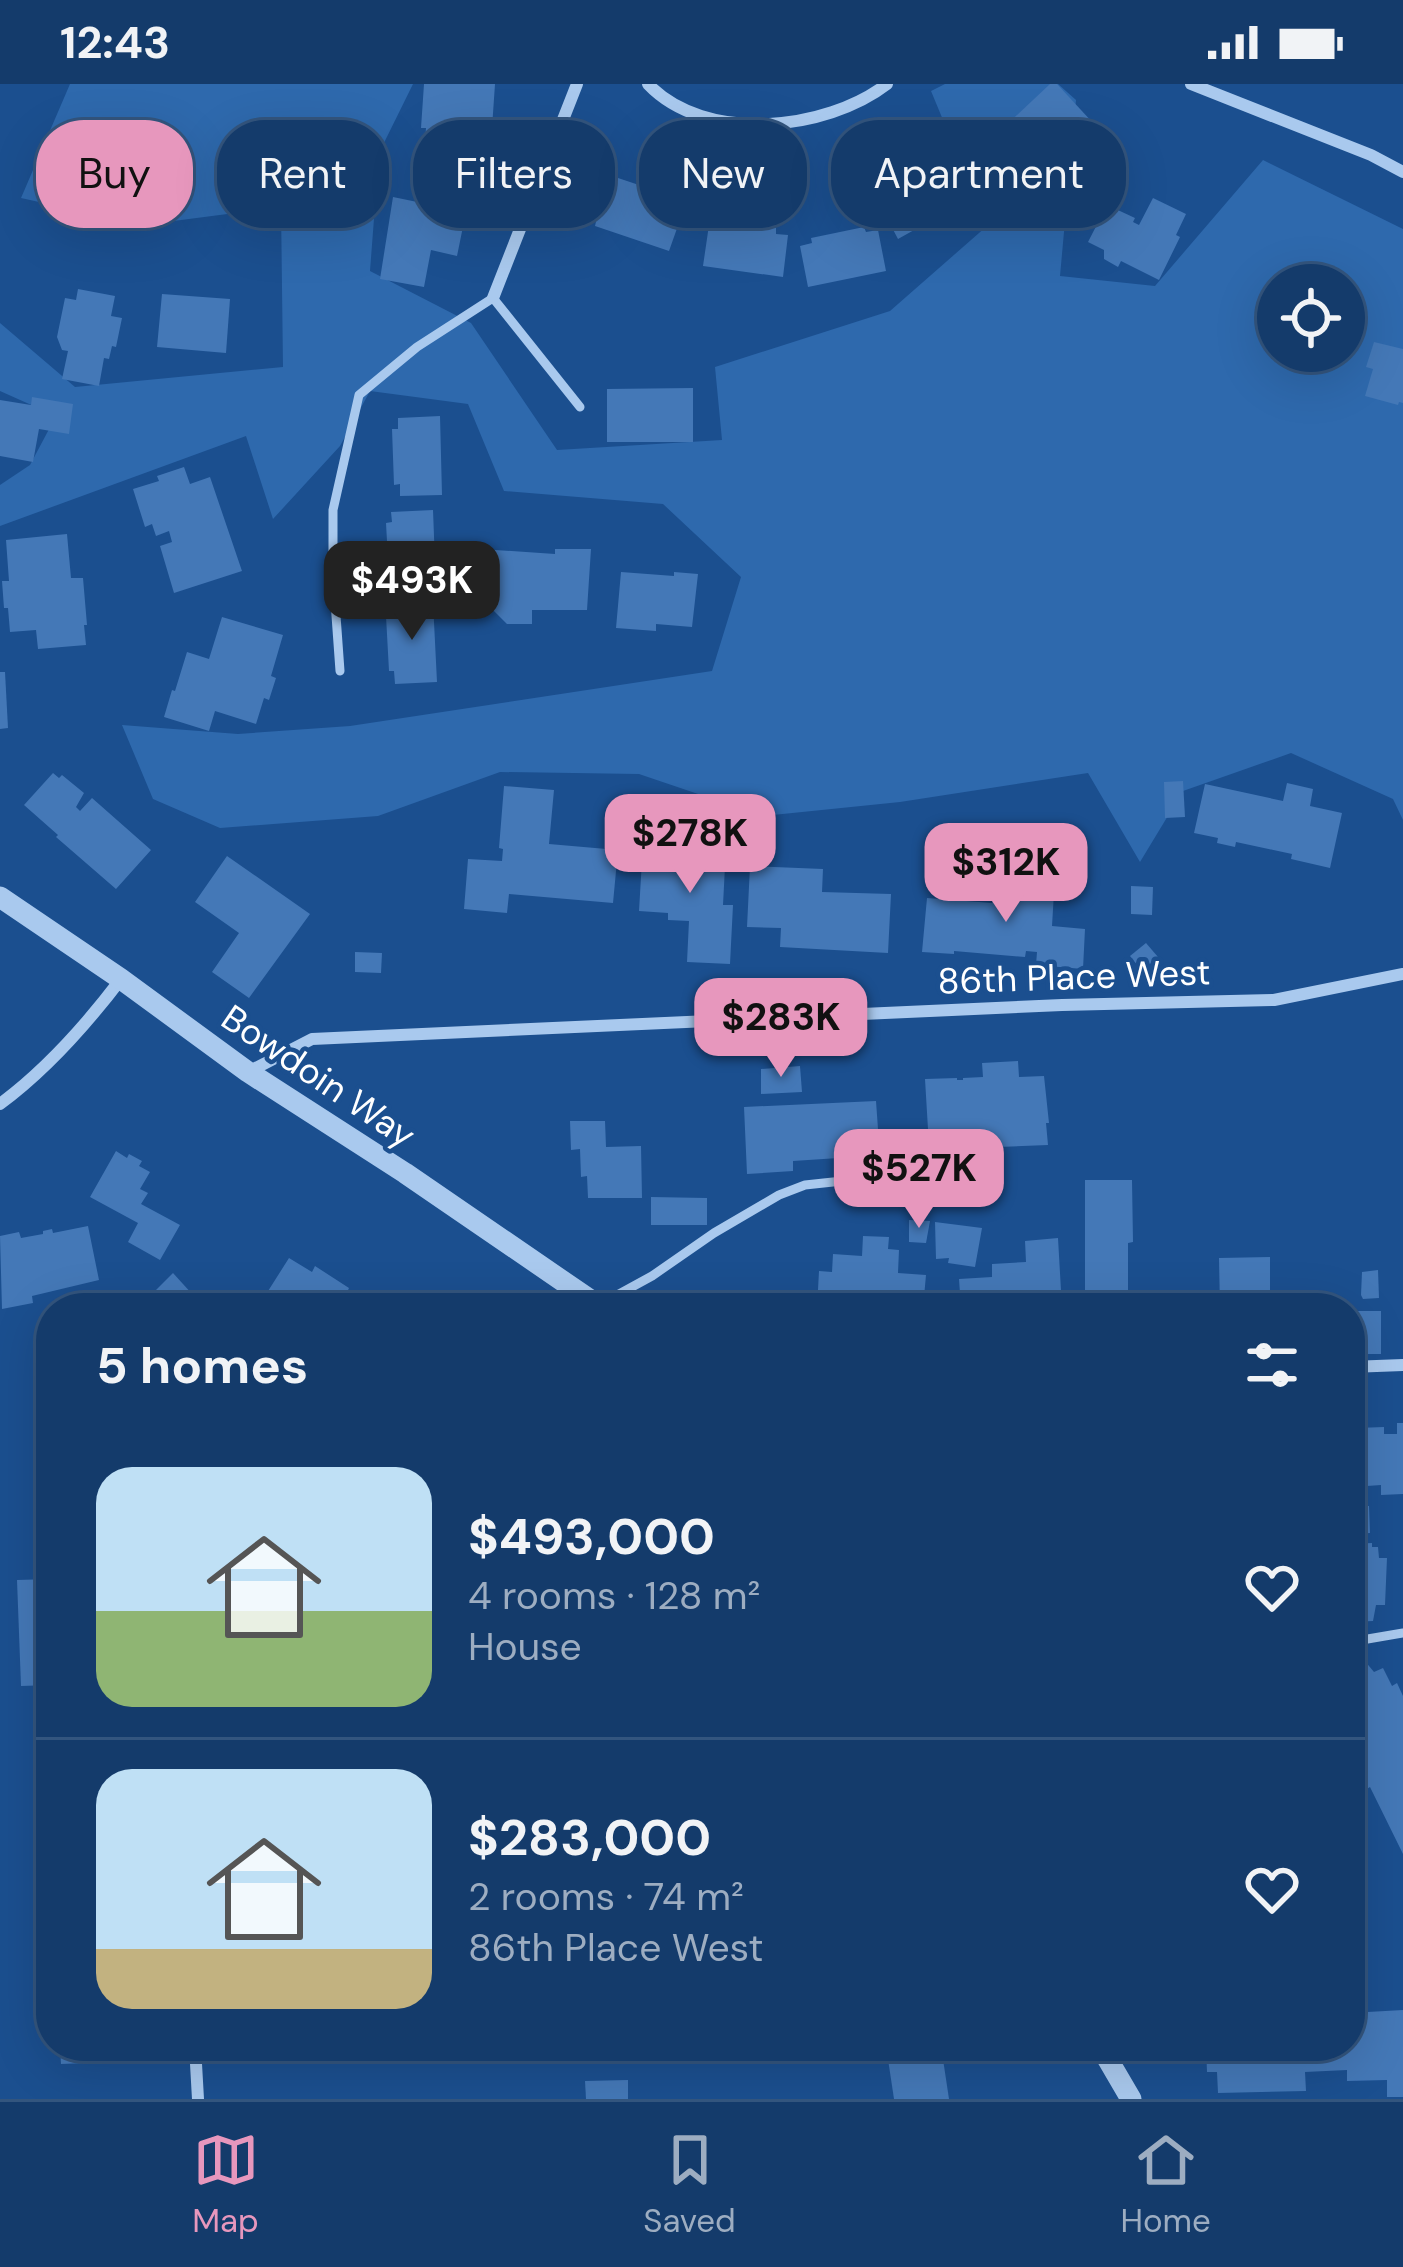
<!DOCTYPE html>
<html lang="en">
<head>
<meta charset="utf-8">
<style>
	body { margin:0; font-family:"DM Sans",sans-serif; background:#1d4271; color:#f1f3f6; height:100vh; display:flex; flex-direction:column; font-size:45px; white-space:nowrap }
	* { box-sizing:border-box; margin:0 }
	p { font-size:39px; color:#9dadc1 }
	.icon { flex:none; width:66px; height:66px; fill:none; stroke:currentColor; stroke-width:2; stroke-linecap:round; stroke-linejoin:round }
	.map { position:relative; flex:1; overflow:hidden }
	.side { position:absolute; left:36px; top:1209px; width:1329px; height:768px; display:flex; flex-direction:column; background:#143b6b; border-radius:48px; box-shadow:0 12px 48px #0002,0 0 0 3px #33557e }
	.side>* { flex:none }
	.hud { position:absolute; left:36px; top:36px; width:1332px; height:108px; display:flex; gap:24px }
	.tools { position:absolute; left:1257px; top:180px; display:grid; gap:24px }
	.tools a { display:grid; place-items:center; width:108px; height:108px; border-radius:50%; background:#143b6b; box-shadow:0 12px 48px #0002,0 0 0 3px #33557e; font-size:60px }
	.price { position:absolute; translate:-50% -102px; padding:0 27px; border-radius:24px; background:#e797bd; color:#111; font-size:39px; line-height:78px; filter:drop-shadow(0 3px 6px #0008) }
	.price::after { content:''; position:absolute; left:50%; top:72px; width:36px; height:27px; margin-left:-18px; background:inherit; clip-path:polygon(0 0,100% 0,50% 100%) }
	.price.on { background:#222; color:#fff }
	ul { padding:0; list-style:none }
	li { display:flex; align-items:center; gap:36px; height:300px; padding:0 60px }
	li+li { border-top:3px solid #33557e }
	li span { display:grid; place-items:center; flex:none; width:336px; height:240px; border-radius:36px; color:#555 }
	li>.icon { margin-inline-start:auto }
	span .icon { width:144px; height:144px; fill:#fffc; stroke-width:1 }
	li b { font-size:51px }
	h2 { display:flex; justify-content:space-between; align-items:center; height:144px; padding:0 60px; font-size:51px }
	.pill { padding:0 42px; border-radius:48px; background:#143b6b; box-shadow:0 12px 48px #0002,0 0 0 3px #33557e; font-size:42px; line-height:108px }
	.pill.on { background:#e797bd; color:#111 }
	.status { display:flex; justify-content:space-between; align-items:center; height:84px; padding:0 60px; background:#143b6b; direction:ltr }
	.status svg { height:33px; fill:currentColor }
	.tab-bar { display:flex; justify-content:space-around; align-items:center; height:168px; border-top:3px solid #33557e; background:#143b6b; font-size:33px; color:#9dadc1 }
	.tab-bar a { display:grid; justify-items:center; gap:6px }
	.tab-bar .on { color:#e797bd }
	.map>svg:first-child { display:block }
</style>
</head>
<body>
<div class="status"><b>12:43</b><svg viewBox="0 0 49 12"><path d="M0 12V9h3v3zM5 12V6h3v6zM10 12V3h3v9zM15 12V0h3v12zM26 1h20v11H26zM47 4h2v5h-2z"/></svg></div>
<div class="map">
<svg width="1403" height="2015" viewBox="0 0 1403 2015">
	<rect width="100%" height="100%" fill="#1b4f8f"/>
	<!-- green -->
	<path fill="#2e69ad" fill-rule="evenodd" d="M70 0H413L379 69 370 187 471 239 557 366 722 356 715 283 890 227 987 142 931 7 945 0H1058L1076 16 1060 192 1155 202 1263 76 1403 145V736L1393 715 1291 669 1183 707 1140 778 1088 689 900 718 763 732 639 690 500 688 378 732 220 744 153 715 122 641 238 650 350 642 712 587 741 493 663 420 504 407 468 320 370 307 340 362 273 435 246 352 0 442V401L30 381 56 332 0 307V239L75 303 283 283 281 123 143 141 21 114ZM1278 201H1344V267H1278Z"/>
	<!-- building -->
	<g fill="#4478b7">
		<path d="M424 0H495L492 44 481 43 476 87 423 83 426 44H421Z"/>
		<path d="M1050 0H1057L1105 52 1051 104 999 48Z"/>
		<path d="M934 80 942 94 952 88 968 116 898 155 878 117 889 111 886 107Z"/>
		<path d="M649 91 691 105 669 167 595 142 598 129 581 123 586 108 604 114 612 92 645 103Z"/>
		<path d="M393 113 466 128 457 172 431 166 424 203 380 195Z"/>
		<path d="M1153 114 1186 130 1176 151 1180 153 1159 196 1121 177 1118 183 1104 175V166L1088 158 1107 121 1135 134 1133 138 1139 141Z"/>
		<path d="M721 137 776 144V150L788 151 783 193 703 182 709 141 721 142Z"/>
		<path d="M864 143 866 148 878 146 886 187 808 203 800 162 812 159 811 154Z"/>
		<path d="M78 205 115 212 111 232 122 234 116 263 112 262 109 275 104 274 99 302 62 295 68 267 62 266 57 253 65 214 76 216Z"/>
		<path d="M162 210 230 215 226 269 157 263Z"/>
		<path d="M1374 258 1403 265V319L1399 318 1398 321 1365 312 1373 285 1366 283Z"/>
		<path d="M693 304V358H607V305Z"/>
		<path d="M32 313 73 320 69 350 39 345 33 378 0 372V316L31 321Z"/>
		<path d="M440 332 442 411 400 412V400L394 401 392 345H398V334Z"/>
		<path d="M184 383 190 400 210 393 242 487 174 509 160 462 172 458 169 447 156 452 152 440 145 443 133 405 159 397 157 392Z"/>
		<path d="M433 426 436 504 394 505 393 494H389L386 439 392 438 391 428Z"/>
		<path d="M67 450 71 494H83L87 541H84L86 561 38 565 36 546 10 548 8 524H4L2 497H9L6 456Z"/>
		<path d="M555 465H591L587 526H532V540H507L493 526 495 466 555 470Z"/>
		<path d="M621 488 674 492V488L698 490 692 543 656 540V547L616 544Z"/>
		<path d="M433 518 437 598 395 600 394 587H389L386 532H392L391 520Z"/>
		<path d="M222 533 283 551 271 592 276 594 269 616 264 614 256 640 215 627 209 647 164 633 172 606 175 607 187 568 209 575Z"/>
		<path d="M0 588H5L8 644 0 645Z"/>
		<path d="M53 689 59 694 62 691 84 709 76 723 80 727 92 714 151 766 116 805 56 753 58 751 24 721Z"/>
		<path d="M1183 697 1185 733 1165 734 1164 698Z"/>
		<path d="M1287 699 1313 705 1310 722 1342 729 1330 784 1291 775 1292 770 1236 758 1235 763 1217 759 1218 754 1194 749 1205 700 1283 717Z"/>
		<path d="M504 702 554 706 549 760 618 766 613 819 509 810 507 829 464 825 468 775 502 777 503 765 499 764Z"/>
		<path d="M643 759 726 763 723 821H733L730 880 687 878 689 837 668 836V829L639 827Z"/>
		<path d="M227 772 310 830 249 914 212 888 239 849 195 818Z"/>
		<path d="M750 782 823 785 822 808 891 810 888 869 780 863 781 844 747 843Z"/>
		<path d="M1017 789 1055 792 1052 842 1085 845 1083 885 1036 881 1037 868 1026 867 1025 873 954 867V870L922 868 927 814 992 819 994 796 1017 797Z"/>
		<path d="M1131 802 1153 803 1152 831 1131 830Z"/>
		<path d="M1146 859 1158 873 1142 887 1130 872Z"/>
		<path d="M355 868 382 869 381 889 355 888Z"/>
		<path d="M1018 977 1019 993 1044 992 1049 1039H1046L1048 1061 999 1063V1058L981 1059V1062H929L925 995 957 994V996H963V994L983 993 982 979Z"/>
		<path d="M800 982 802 1008 761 1010V985Z"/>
		<path d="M876 1017 878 1045H867L869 1072 793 1077V1087L747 1090 744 1023Z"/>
		<path d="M570 1037H605L606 1063 641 1062 642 1114H588L587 1092 581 1093 580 1065 571 1066Z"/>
		<path d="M116 1067 127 1074 129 1070 142 1077 139 1082 150 1088 140 1105 148 1109 141 1120 180 1141 160 1176 128 1158 138 1139 90 1113Z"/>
		<path d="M1085 1096H1132L1133 1158 1128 1159V1224H1085Z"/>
		<path d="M651 1113 707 1114V1141H651Z"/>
		<path d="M909 1136 930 1137 926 1159 909 1158Z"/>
		<path d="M935 1138 982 1144 975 1183 948 1179 949 1174 936 1175Z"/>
		<path d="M88 1142 99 1196 32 1212 33 1219 2 1225 0 1152 19 1148 21 1154 43 1150V1147L52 1145 53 1149Z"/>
		<path d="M863 1152 889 1153 888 1165 899 1166 898 1189 926 1191 923 1224 865 1221 864 1224H817L819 1187 832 1188 833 1170 862 1172Z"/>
		<path d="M1058 1154 1062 1224H961L959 1195 992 1193V1180L1026 1178 1025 1157Z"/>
		<path d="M1270 1173V1224H1220L1219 1174Z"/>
		<path d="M289 1174 312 1188 315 1182 349 1204 340 1224H277L263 1215Z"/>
		<path d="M1378 1186 1379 1214 1363 1215 1361 1211 1362 1188Z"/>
		<path d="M173 1189 203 1222 201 1224H138Z"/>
		<rect x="1350" y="1227" width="31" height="43"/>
		<path d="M1397 1339H1403V1410L1381 1411V1401L1367 1402V1406H1362V1422H1369L1370 1449 1350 1450V1347H1357V1344L1384 1343V1350H1397Z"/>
		<path d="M1372 1459V1463H1378L1379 1474H1387L1385 1521H1376L1373 1537 1350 1538V1460Z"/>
		<path d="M51 1495V1601L21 1602 17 1496Z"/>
		<path d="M1364 1576 1374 1588 1383 1584 1392 1602 1397 1599 1403 1612V1770L1370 1703 1365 1706 1350 1673V1583Z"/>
		<path d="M44 1636H51V1726L47 1727Z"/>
		<path d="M1403 1926V2013H1387V1996L1347 1997V1986L1305 1988 1306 2007 1218 2009 1217 1988H1207L1206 1962H1350V1929Z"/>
		<path d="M60 1962H113L114 1978 61 1980Z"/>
		<path d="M256 1962H304V1970L256 1972Z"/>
		<path d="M886 1962H941L949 2015H894Z"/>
		<path d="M628 1996V2015H586L585 1997Z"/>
	</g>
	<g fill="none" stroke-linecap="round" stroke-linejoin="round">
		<!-- service -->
		<g stroke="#a9c9ee" stroke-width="9">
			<path d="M340 587 333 490V426L359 311 417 263 493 214 580 323"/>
			<path d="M599 1221 652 1192 714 1149 779 1111 805 1101 889 1092"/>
			<path d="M1350 1558 1403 1549"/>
		</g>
		<!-- minor -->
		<g stroke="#a9c9ee" stroke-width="12">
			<path d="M648 0C705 60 826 47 887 0"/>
			<path d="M1191 0 1371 71 1403 88"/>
			<path d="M493 214 577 0"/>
			<path d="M248 988 312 955 1062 921 1274 916 1403 890"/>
			<path d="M0 1020C46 986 86 941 121 895"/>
			<path d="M1350 1283 1403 1281"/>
			<path d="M195 1962 198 2015"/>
		</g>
		<!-- tertiary -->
		<g stroke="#a9c9ee" stroke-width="21">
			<path d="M0 813 121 895 248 988 405 1089 602 1224"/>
			<path d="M1100 1962 1131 2015"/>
		</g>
	</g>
	<g text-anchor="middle" stroke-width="9" stroke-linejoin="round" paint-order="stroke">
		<!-- street labels -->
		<g font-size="36" fill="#fff" stroke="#1b4f8f">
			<text transform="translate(1074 892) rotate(-2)" y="13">86th Place West</text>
			<text transform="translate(319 992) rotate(34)" y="13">Bowdoin Way</text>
		</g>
	</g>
</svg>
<div class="tools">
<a><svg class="icon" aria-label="locate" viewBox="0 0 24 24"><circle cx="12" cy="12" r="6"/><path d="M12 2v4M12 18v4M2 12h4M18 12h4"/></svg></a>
</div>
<b class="price on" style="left:412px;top:559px">$493K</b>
<b class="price" style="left:690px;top:812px">$278K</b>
<b class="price" style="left:1006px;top:841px">$312K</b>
<b class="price" style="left:781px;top:996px">$283K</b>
<b class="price" style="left:919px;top:1147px">$527K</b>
<div class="hud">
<a class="pill on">Buy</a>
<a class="pill">Rent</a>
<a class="pill">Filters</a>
<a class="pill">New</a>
<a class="pill">Apartment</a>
</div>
<section class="side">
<h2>5 homes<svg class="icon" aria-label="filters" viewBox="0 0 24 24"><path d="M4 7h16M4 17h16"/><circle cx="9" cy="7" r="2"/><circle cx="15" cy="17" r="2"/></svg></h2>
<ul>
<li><span style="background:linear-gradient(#bfe0f5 60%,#8fb573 0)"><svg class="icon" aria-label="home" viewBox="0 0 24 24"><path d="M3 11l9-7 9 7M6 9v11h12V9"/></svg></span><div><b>$493,000</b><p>4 rooms · 128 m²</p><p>House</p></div><svg class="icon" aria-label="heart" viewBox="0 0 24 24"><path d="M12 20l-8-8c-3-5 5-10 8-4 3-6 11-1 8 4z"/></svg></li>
<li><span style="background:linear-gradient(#bfe0f5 75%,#c2b280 0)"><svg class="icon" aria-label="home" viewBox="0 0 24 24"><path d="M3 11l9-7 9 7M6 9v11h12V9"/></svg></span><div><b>$283,000</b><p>2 rooms · 74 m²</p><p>86th Place West</p></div><svg class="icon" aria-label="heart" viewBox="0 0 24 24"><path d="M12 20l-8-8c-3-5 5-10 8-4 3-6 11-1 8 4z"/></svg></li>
</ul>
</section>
</div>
<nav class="tab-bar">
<a class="on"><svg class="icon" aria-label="map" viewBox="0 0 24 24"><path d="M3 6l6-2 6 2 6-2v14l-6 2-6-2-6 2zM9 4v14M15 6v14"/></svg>Map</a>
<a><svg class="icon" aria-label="saved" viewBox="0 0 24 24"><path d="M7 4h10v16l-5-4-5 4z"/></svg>Saved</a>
<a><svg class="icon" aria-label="home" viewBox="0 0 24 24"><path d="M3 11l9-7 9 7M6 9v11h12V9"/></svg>Home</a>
</nav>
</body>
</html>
